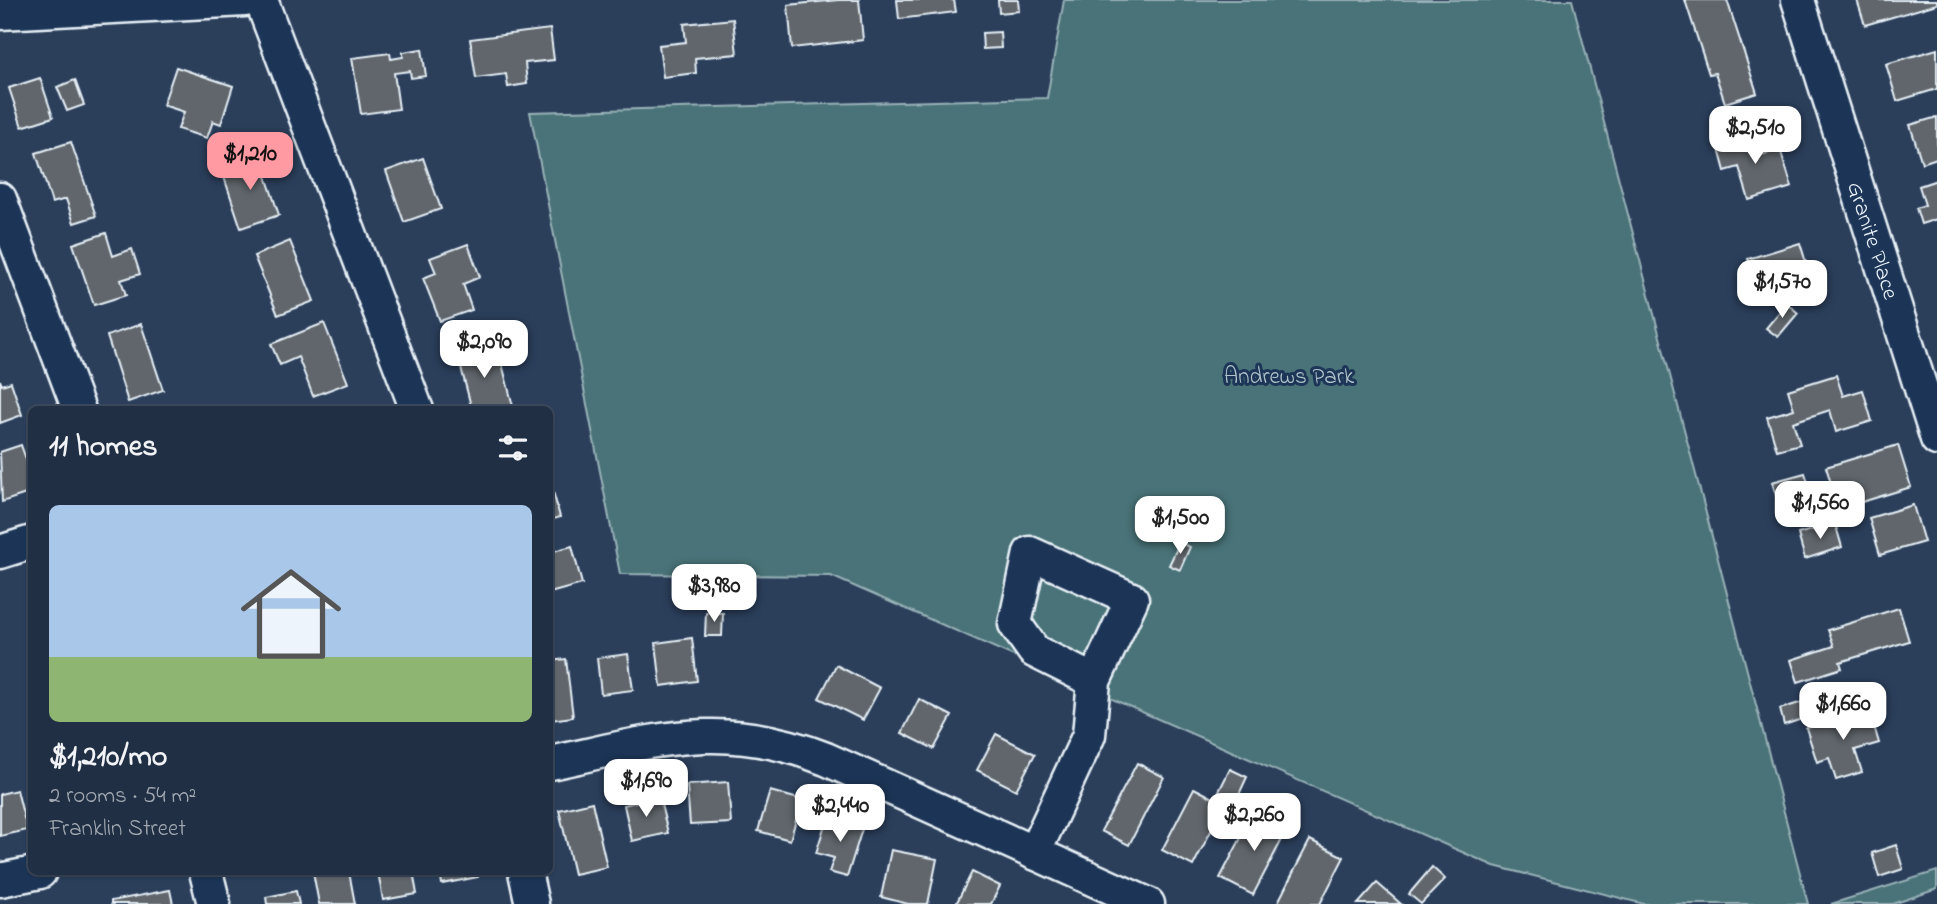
<!DOCTYPE html>
<html lang="en">
<head>
<meta charset="utf-8">
<style>
	body { margin:0; font-family:"Indie Flower",sans-serif; background:#2d3b4f; color:#f1f3f6; height:100vh; display:flex; flex-direction:column; font-size:26px; white-space:nowrap }
	* { box-sizing:border-box; margin:0 }
	p { font-size:23px; color:#a2a9b2 }
	.icon { flex:none; width:38px; height:38px; fill:none; stroke:currentColor; stroke-width:2; stroke-linecap:round; stroke-linejoin:round }
	.map { position:relative; flex:1; overflow:hidden }
	.side { position:absolute; left:28px; top:406px; width:525px; height:469px; display:flex; flex-direction:column; background:#202f44; border-radius:10px; box-shadow:0 2px 5px #0004,0 0 0 2px #3d4a5d }
	.side>* { flex:none }
	.price { position:absolute; translate:-50% -60px; padding:0 16px; border-radius:14px; background:#fff; color:#222; font-size:23px; line-height:46px; filter:drop-shadow(0 2px 4px #0008) }
	.price::after { content:''; position:absolute; left:50%; top:42px; width:21px; height:16px; margin-left:-10px; background:inherit; clip-path:polygon(0 0,100% 0,50% 100%) }
	.price.selected { background:#ff9aa2; color:#111 }
	ul { padding:0; list-style:none }
	li { display:grid; align-content:center; gap:14px; height:371px; padding:0 21px }
	li span { display:grid; place-items:center; height:217px; border-radius:10px; color:#555 }
	li>.icon { margin-inline-start:auto }
	span .icon { width:126px; height:126px; fill:#fffc; stroke-width:1 }
	li b { font-size:30px }
	h2 { display:flex; justify-content:space-between; align-items:center; height:84px; padding:0 21px; font-size:30px }
	.map>svg:first-child { display:block }
</style>
</head>
<body>
<div class="map">
<svg width="1937" height="904" viewBox="0 0 1937 904">
	<rect width="100%" height="100%" fill="#2b3f5b"/>
	<filter id="ink" filterUnits="userSpaceOnUse"><feTurbulence type="fractalNoise" baseFrequency=".0143" numOctaves="2"/><feDisplacementMap in="SourceGraphic" scale="14" xChannelSelector="R" yChannelSelector="G"/><feConvolveMatrix kernelMatrix="1 2 1 2 8 2 1 2 1" color-interpolation-filters="sRGB"/></filter>
	<g filter="url(#ink)">
		<!-- green -->
		<g fill="#4a7378" stroke="#99b2b8" stroke-width="2">
			<path d="M1064 0H1572L1808 904H1644L1494 866 831 576 620 574 530 112 1047 98Z"/>
			<path d="M1937 871V889L1893 904H1831Z"/>
		</g>
		<!-- building -->
		<g fill="#61666c" stroke="#e8f1f8" stroke-width="2">
			<path d="M838 0H859L863 40 792 48 788 5Z"/>
			<path d="M897 0H954L956 12 899 19Z"/>
			<path d="M998 0H1018L1019 11 999 13Z"/>
			<path d="M1685 0H1727L1757 93 1725 103 1715 73 1709 74Z"/>
			<path d="M1857 0H1937V4L1865 25Z"/>
			<path d="M733 19 737 54 695 58 696 73 663 77 659 45 686 42 684 24Z"/>
			<path d="M550 29 554 60 525 63 527 84 508 87 506 74 476 78 470 39Z"/>
			<path d="M1000 32 1001 48 983 49 982 33Z"/>
			<path d="M422 49 426 76 411 78 410 71 394 73 399 109 361 114 352 58 390 53 391 59 403 57V52Z"/>
			<path d="M1937 49V89L1897 101 1886 64Z"/>
			<path d="M176 67 233 86 221 124 213 121 207 138 178 129 184 112 163 105Z"/>
			<path d="M40 78 53 117 22 127 9 88Z"/>
			<path d="M75 80 84 105 67 111 57 87Z"/>
			<path d="M1937 117V158L1922 163 1910 125Z"/>
			<path d="M1751 132 1758 156 1780 149 1792 187 1749 200 1739 167 1725 171 1717 142Z"/>
			<path d="M71 142 96 216 74 223 66 199 52 203 36 153Z"/>
			<path d="M259 155 279 215 241 228 221 168Z"/>
			<path d="M423 158 441 209 404 222 386 171Z"/>
			<path d="M1937 180V219L1921 224 1916 208 1925 205 1919 186Z"/>
			<path d="M106 233 113 256 132 249 140 274 121 280 126 295 94 305 73 244Z"/>
			<path d="M290 241 314 301 278 315 254 256Z"/>
			<path d="M1800 243 1809 272 1757 287 1748 259Z"/>
			<path d="M468 244 480 277 463 284 472 310 440 321 423 278 436 273 430 258Z"/>
			<path d="M1787 303 1798 313 1778 337 1766 328Z"/>
			<path d="M324 323 348 383 313 396 298 357 280 365 271 344Z"/>
			<path d="M141 324 163 390 128 402 107 336Z"/>
			<path d="M480 342 486 365 501 360 514 410H472L456 348Z"/>
			<path d="M1836 375 1843 396 1863 390 1872 421 1836 432 1830 410 1793 422 1800 444 1777 450 1767 417 1794 409 1788 390Z"/>
			<path d="M0 380 2 385 11 382 22 415 0 423Z"/>
			<path d="M21 445 32 476V492L2 502 0 452Z"/>
			<path d="M1898 445 1911 487 1839 509 1826 467Z"/>
			<path d="M1805 473 1818 513 1785 524 1772 482Z"/>
			<path d="M551 484 560 517 550 520V485Z"/>
			<path d="M1913 505 1924 542 1880 555 1869 518Z"/>
			<path d="M1835 523 1842 547 1805 559 1798 534Z"/>
			<path d="M1180 542 1190 547 1180 570 1169 565Z"/>
			<path d="M572 546 582 584 550 593V552Z"/>
			<path d="M1899 608 1909 641 1840 662 1842 668 1798 682 1791 660 1834 646 1828 630Z"/>
			<path d="M706 612 723 613 722 636H705Z"/>
			<path d="M692 638 697 681 661 686 656 643Z"/>
			<path d="M628 654 633 690 601 694 597 658Z"/>
			<path d="M566 659 573 717 550 720V661Z"/>
			<path d="M836 665 880 688 863 720 819 698Z"/>
			<path d="M919 699 952 716 934 749 902 733Z"/>
			<path d="M1806 701 1811 716 1784 725 1780 709Z"/>
			<path d="M1869 709 1879 743 1855 750 1862 772 1836 780 1829 758 1817 762 1806 728Z"/>
			<path d="M996 734 1035 754 1016 790 977 770Z"/>
			<path d="M1137 763 1164 777 1129 845 1101 831Z"/>
			<path d="M1230 769 1247 777 1236 801 1218 793Z"/>
			<path d="M728 782 731 823 690 825 687 785Z"/>
			<path d="M1194 788 1225 804 1193 866 1162 850Z"/>
			<path d="M17 790 27 830 0 836V794Z"/>
			<path d="M770 791 802 800 790 840 758 831Z"/>
			<path d="M659 796 668 833 632 841 624 805Z"/>
			<path d="M592 802 607 867 574 874 559 810Z"/>
			<path d="M1255 811 1288 828 1253 895 1220 878Z"/>
			<path d="M828 815 863 826 847 877 829 872 834 858 816 853Z"/>
			<path d="M1310 840 1344 857 1320 904H1277Z"/>
			<path d="M1896 845 1903 869 1879 877 1872 853Z"/>
			<path d="M891 850 937 859 928 904H908L881 897Z"/>
			<path d="M1432 867 1445 879 1421 904 1409 894Z"/>
			<path d="M313 872H349L355 904H319Z"/>
			<path d="M378 872H413L417 894 383 900Z"/>
			<path d="M440 872H477L478 877 442 884Z"/>
			<path d="M972 872 1000 886 991 904H956Z"/>
			<path d="M1377 883 1401 904H1358Z"/>
			<path d="M170 890 173 904H111V901Z"/>
			<path d="M296 891 299 904H267L266 897Z"/>
		</g>
		<g fill="none" stroke-linecap="round" stroke-linejoin="round">
			<!-- minor casing -->
			<g stroke="#e8f1f8" stroke-width="37">
				<g id="minor">
					<path d="M261 0 417 410"/>
					<path d="M1798 0 1937 439"/>
					<path d="M0 13 245 0"/>
					<path d="M0 199 79 410"/>
					<path d="M0 552 32 542"/>
					<path d="M550 763C655 741 721 717 826 759L1148 904"/>
					<path d="M1034 853 1089 735 1094 681 1132 599 1030 553 1015 624 1034 651 1094 681"/>
					<path d="M206 872 214 904"/>
					<path d="M525 872 532 904"/>
					<path d="M0 880 40 872"/>
				</g>
			</g>
			<!-- minor -->
			<use href="#minor" stroke="#1d3557" stroke-width="32"/>
		</g>
	</g>
	<g text-anchor="middle" stroke-width="6" stroke-linejoin="round" paint-order="stroke">
		<!-- street labels -->
		<g font-size="23" fill="#e8f1f8" stroke="#1d3557">
			<text transform="translate(1874 240) rotate(72)" y="8">Granite Place</text>
		</g>
		<!-- park labels -->
		<g font-size="23" fill="#b1c5cb" stroke="#1d3557">
			<text x="1289" y="383">Andrews Park</text>
		</g>
	</g>
</svg>
<b class="price" style="left:1755px;top:166px">$2,510</b>
<b class="price selected" style="left:250px;top:192px">$1,210</b>
<b class="price" style="left:1782px;top:320px">$1,570</b>
<b class="price" style="left:484px;top:380px">$2,090</b>
<b class="price" style="left:1820px;top:541px">$1,560</b>
<b class="price" style="left:1180px;top:556px">$1,500</b>
<b class="price" style="left:714px;top:624px">$3,980</b>
<b class="price" style="left:1843px;top:742px">$1,660</b>
<b class="price" style="left:646px;top:819px">$1,690</b>
<b class="price" style="left:840px;top:844px">$2,440</b>
<b class="price" style="left:1254px;top:853px">$2,260</b>
<section class="side">
<h2>11 homes<svg class="icon" aria-label="filters" viewBox="0 0 24 24"><path d="M4 7h16M4 17h16"/><circle cx="9" cy="7" r="2"/><circle cx="15" cy="17" r="2"/></svg></h2>
<ul>
<li><span style="background:linear-gradient(#a9c7e8 70%,#8fb573 0)"><svg class="icon" aria-label="home" viewBox="0 0 24 24"><path d="M3 11l9-7 9 7M6 9v11h12V9"/></svg></span><div><b>$1,210/mo</b><p>2 rooms · 54 m²</p><p>Franklin Street</p></div></li>
</ul>
</section>
</div>
</body>
</html>
